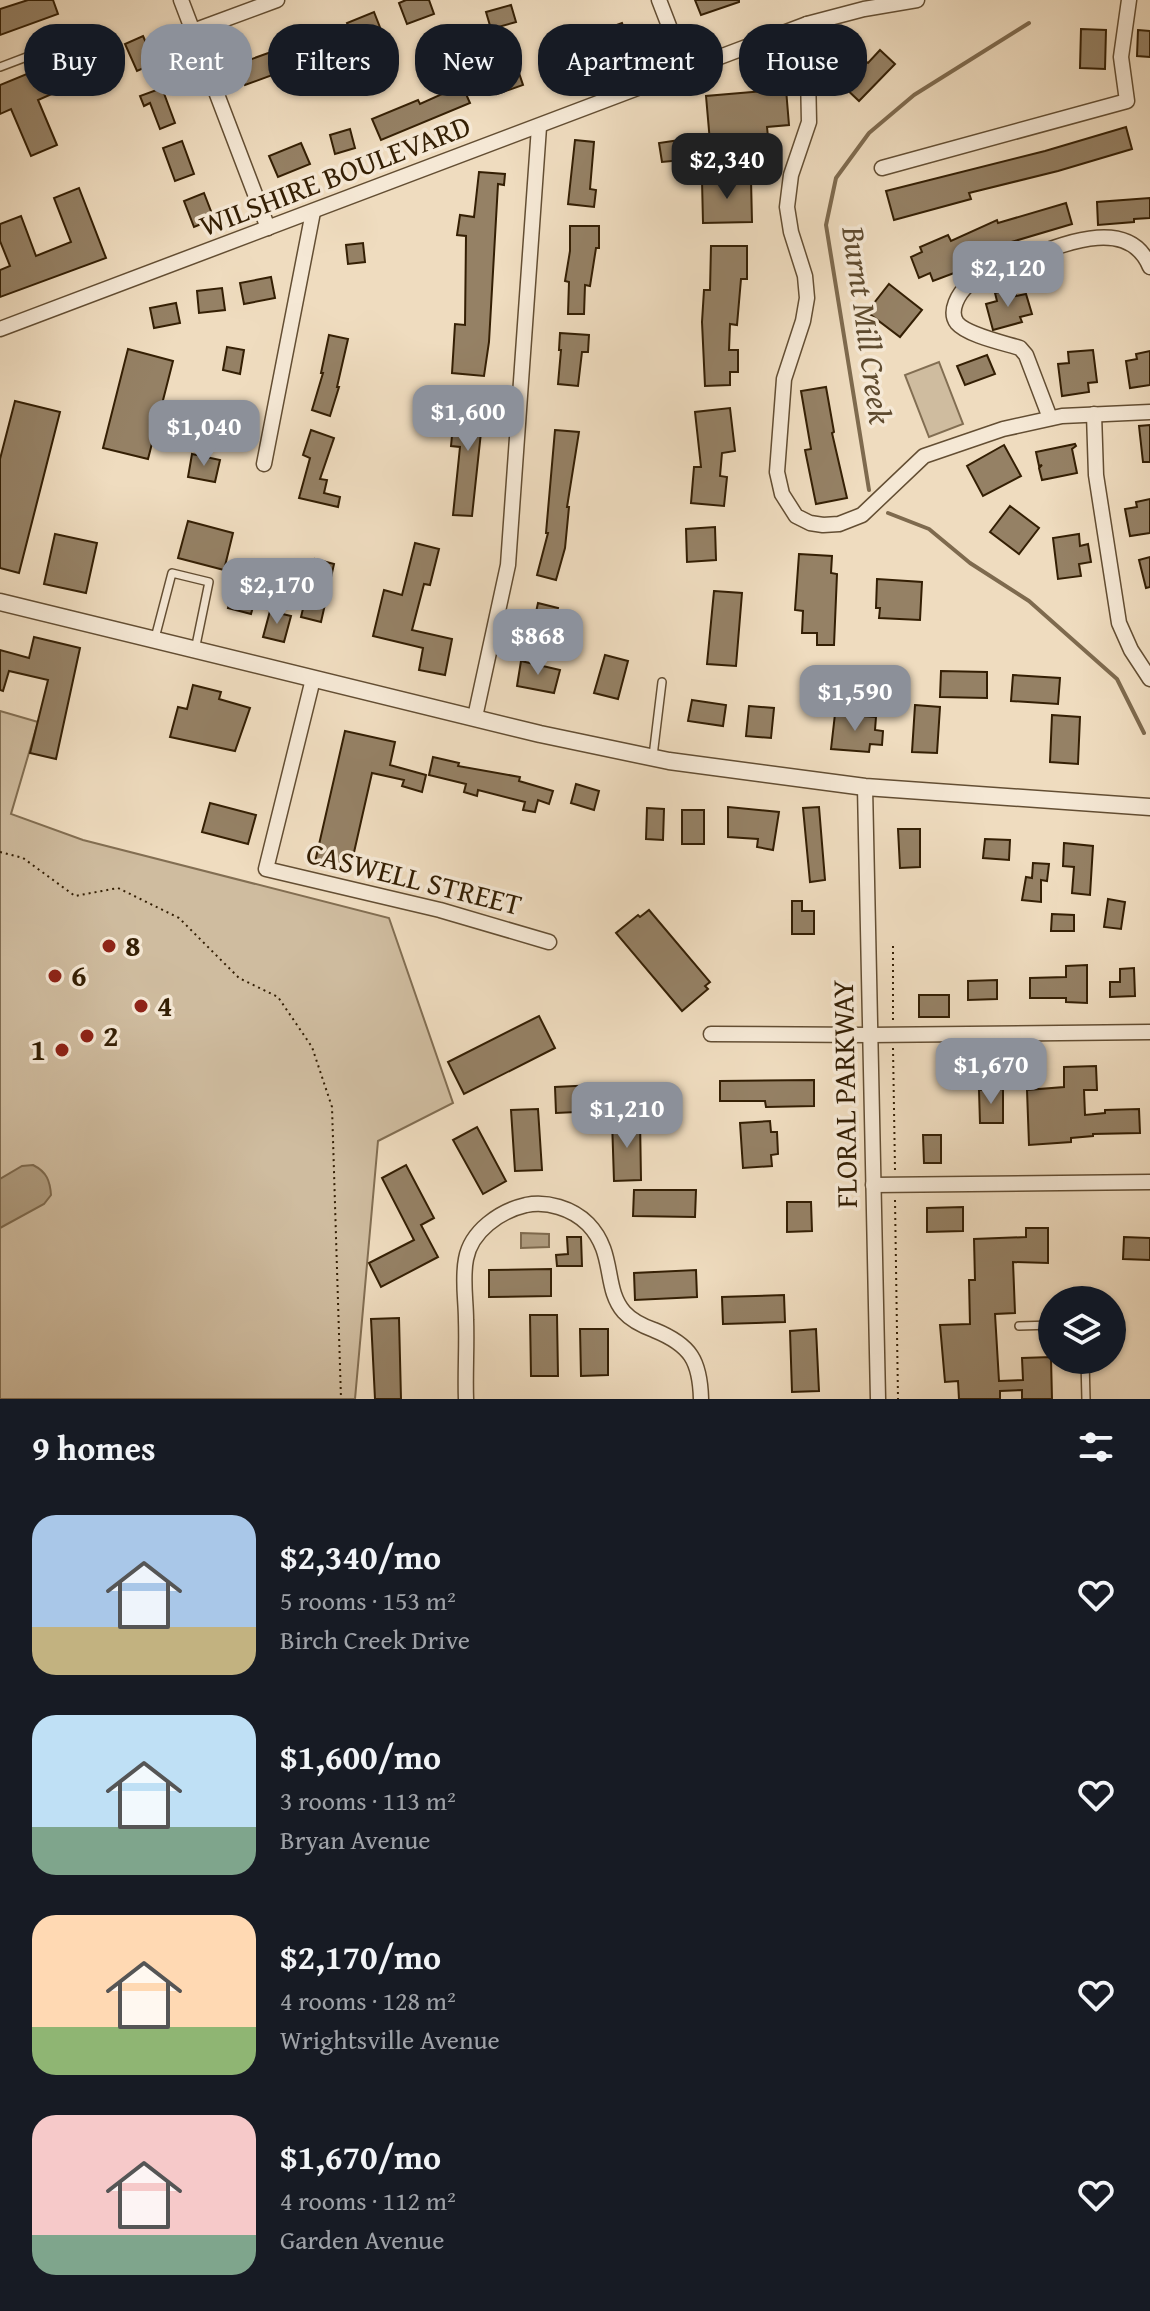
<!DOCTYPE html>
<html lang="en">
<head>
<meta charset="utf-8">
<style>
	body { margin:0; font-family:"Gentium Book Plus",serif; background:#242831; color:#f1f3f6; height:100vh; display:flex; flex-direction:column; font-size:30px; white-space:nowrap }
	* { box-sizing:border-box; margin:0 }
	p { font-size:26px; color:#9ea1a6 }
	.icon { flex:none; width:44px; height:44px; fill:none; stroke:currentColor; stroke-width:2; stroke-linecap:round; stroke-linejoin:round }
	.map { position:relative; height:1399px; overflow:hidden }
	.details { display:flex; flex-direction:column; background:#171b24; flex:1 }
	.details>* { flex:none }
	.hud { position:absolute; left:24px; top:24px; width:1102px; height:72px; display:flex; gap:16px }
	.tools { position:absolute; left:1038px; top:1286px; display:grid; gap:16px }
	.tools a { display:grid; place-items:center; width:88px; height:88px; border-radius:50%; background:#171b24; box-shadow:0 2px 6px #0004; font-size:40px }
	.price { position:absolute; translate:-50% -68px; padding:0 18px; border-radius:16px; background:#8c9099; color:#fff; font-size:26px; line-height:52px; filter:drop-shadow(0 2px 4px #0008) }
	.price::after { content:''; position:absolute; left:50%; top:48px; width:24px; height:18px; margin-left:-12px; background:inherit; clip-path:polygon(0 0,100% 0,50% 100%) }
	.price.on { background:#222; color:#fff }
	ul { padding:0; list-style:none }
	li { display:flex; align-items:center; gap:24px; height:200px; padding:0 32px }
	li span { display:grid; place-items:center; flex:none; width:224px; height:160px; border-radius:24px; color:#555 }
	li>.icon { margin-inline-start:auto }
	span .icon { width:96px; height:96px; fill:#fffc; stroke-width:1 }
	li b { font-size:34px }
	h2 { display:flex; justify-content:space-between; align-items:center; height:96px; padding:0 32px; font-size:34px }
	.chip { padding:0 28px; border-radius:32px; background:#171b24; box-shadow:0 2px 6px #0004; font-size:28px; line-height:72px }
	.chip.on { background:#8c9099; color:#fff }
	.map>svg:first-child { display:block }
</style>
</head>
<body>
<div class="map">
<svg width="1150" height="1399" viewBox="0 0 1150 1399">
	<rect width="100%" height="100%" fill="#efdcbf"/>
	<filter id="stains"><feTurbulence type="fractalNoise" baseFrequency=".0025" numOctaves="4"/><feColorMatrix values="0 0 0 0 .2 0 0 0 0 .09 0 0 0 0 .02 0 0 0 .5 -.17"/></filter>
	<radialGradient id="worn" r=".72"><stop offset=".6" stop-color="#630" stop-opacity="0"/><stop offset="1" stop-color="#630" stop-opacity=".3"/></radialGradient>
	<!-- green -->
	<g fill="#cfbc9f" stroke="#826e52" stroke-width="2">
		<path d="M939 362 963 424 929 437 905 375Z"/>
		<path d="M0 711 38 722 11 814 83 840 389 918 453 1103 378 1141 355 1399H0Z"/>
	</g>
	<!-- water -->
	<g fill="#af9c7f" stroke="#7e6a4e" stroke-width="2">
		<path d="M33 1165C47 1172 50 1181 51 1195L44 1204 0 1228V1179L22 1166Z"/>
		<path d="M521 1233 549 1234V1247L521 1248Z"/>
	</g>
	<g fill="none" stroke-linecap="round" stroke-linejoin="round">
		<!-- stream -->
		<g stroke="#7e6a4e" stroke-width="4">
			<path d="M869 490 826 225 836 178 869 133 914 95 1029 23"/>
			<path d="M888 513 929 529 970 563 1029 601 1117 679 1144 733"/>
		</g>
	</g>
	<!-- building -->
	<g fill="#958165" stroke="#341f04" stroke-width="2">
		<path d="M28 0H53L58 14 0 35V9Z"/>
		<path d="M406 0H429L434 14 407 24 399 3Z"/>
		<path d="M695 0H739V2L701 15Z"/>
		<path d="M511 5 516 22 491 29 486 12Z"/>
		<path d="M374 12 381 30 372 34 377 44 359 52 347 23Z"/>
		<path d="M622 23 630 43 607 52 600 31Z"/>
		<path d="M1081 29 1106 30 1105 69 1080 68Z"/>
		<path d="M1138 30 1150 31V57L1137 56Z"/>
		<path d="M321 33 329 53 301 65 292 44Z"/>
		<path d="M143 36 155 63 137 71 125 44Z"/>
		<path d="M571 43 580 62 557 72 548 53Z"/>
		<path d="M880 50 895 64 859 101 841 84 864 60 868 63Z"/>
		<path d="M271 52 278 73 245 85 238 64Z"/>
		<path d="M68 57 79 82 38 100 57 145 31 156 11 109 0 114V85Z"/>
		<path d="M517 67 523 85 497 94 491 75Z"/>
		<path d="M462 85 470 103 381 140 372 119 418 100 420 104Z"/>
		<path d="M162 88 175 123 160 129 150 103 144 106 140 96Z"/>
		<path d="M786 89 789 125 767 127 768 137 710 142 706 96Z"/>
		<path d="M1126 127 1132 149 1058 171 969 193 971 199 894 220 886 191 1045 151Z"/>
		<path d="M350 129 355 148 335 154 330 135Z"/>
		<path d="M575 140 594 142 590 189 596 190 594 207 568 204Z"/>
		<path d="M680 140 682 160 662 162 659 143Z"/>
		<path d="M182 141 194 174 175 181 163 148Z"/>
		<path d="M301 143 310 164 278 177 269 156Z"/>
		<path d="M479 172 505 174 504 185 498 184 489 342 484 376 452 373 455 324 465 325 466 236 457 235 460 215 474 217Z"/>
		<path d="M751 179 752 222 703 223 702 180Z"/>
		<path d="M79 188 106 258 0 297V270L10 266 0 241V224L21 216 36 256 71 242 54 198Z"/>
		<path d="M204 193 214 219 194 227 184 201Z"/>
		<path d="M1150 198V218L1134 219V222L1098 225 1097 202Z"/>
		<path d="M1066 203 1072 224 1008 243 1009 246 962 270 933 281 930 273 919 278 911 257 922 252 920 247 948 235 951 241 997 220 998 223Z"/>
		<path d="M570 226H599V248H596L590 286 585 285 584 314H568L569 282 565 281 570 251Z"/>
		<path d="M363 243 365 262 348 264 346 245Z"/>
		<path d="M711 246H747V279H741L737 325 730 324 729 350H738V372H730V385L705 386 702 322 704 290H710Z"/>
		<path d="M271 277 275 298 244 304 240 283Z"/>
		<path d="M889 284 922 310 900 337 867 312Z"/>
		<path d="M222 288 225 310 199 313 197 291Z"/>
		<path d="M1014 288 1016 296 1026 294 1032 314 1020 317 1022 322 993 330 986 304 997 301 995 293Z"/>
		<path d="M176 303 180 323 154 328 150 308Z"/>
		<path d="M560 333 589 335 588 352H582L578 386 558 384 561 350H559Z"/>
		<path d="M329 335 348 339 337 387H339L330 416 312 410 323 373H321Z"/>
		<path d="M227 347 244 350 240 374 223 370Z"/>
		<path d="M128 349 173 361 148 459 103 448Z"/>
		<path d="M1093 350 1097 382 1088 383 1089 392 1062 396 1058 364 1069 363 1068 352Z"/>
		<path d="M1150 351V385L1130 388 1126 361 1137 359 1136 354Z"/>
		<path d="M987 355 995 374 965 385 957 366Z"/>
		<path d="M826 387 834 432 832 433 847 498 816 504 805 450 811 449 801 391Z"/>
		<path d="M463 394 485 395 472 516 453 515 460 447 451 446 453 425 462 426Z"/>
		<path d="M15 401 60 412 19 573 0 568V459Z"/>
		<path d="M730 408 735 451 722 453 720 476 727 477 724 506 691 503 694 467H701L695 412Z"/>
		<path d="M1150 425V462H1143L1139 426Z"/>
		<path d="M311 430 334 438 320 479 327 480 324 493 340 497 338 507 299 498 310 458 303 455Z"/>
		<path d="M555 430 579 432 567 507H569L565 548 556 580 537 575 548 533H546Z"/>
		<path d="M1075 444 1076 446 1072 449 1077 473 1042 480 1039 468 1042 465 1039 466 1036 452Z"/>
		<path d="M1004 445 1021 476 983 496 967 466Z"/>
		<path d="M192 454 220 460 215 482 188 477Z"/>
		<path d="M1150 499V533L1130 536 1125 509 1137 507 1136 502Z"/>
		<path d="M1010 506 1039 528 1019 554 990 532Z"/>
		<path d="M188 521 233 533 224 570 178 558Z"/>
		<path d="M715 527 716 560 687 562 686 529Z"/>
		<path d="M55 534 97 543 86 593 44 584Z"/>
		<path d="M1079 534 1080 546 1088 544 1091 562 1079 564 1081 576 1058 579 1053 538Z"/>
		<path d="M415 543 439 549 430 585 424 584 412 630 452 639 445 675 419 670 423 648 373 636 384 590 402 595Z"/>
		<path d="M799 554 832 556 831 573 837 574 834 645H817V633H802L803 611 795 610Z"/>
		<path d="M1150 557V587L1146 588 1139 560Z"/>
		<path d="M315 559 334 564 321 622 301 617Z"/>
		<path d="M236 578 259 585 251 614 228 608Z"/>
		<path d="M877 579 922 582 920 620 879 618 880 608H876Z"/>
		<path d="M714 591 742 593 736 666 707 664Z"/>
		<path d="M538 603 558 608 551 638 531 635Z"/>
		<path d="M270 611 291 616 284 642 263 637Z"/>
		<path d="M34 637 80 648 56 759 30 753 48 680 9 671 3 691 0 690V650L29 658Z"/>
		<path d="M605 655 628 661 618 699 594 693Z"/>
		<path d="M521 661 560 670 554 693 517 686Z"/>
		<path d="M806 671 829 674 825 704 803 702Z"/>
		<path d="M941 671 987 672V698L940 697Z"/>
		<path d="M1013 675 1060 678 1058 704 1011 701Z"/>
		<path d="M193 685 221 692 219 699 250 708 235 751 170 737 178 707 187 709Z"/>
		<path d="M692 700 726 705 723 726 688 721Z"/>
		<path d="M915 705 940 707 937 753 912 752Z"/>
		<path d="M749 706 774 708 771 738 746 736Z"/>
		<path d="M835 714 876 717 875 730 883 731 882 745 870 744 869 752 831 749Z"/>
		<path d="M1052 715 1080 717 1078 764 1050 762Z"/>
		<path d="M345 731 395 742 390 765 426 775 422 792 402 786 404 780 372 773 350 870 315 862Z"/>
		<path d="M433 757 459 763 458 766 520 777 519 781 553 791 549 804 538 800 535 812 523 810 525 802 478 790 477 796 464 792 466 784 429 775Z"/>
		<path d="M576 784 599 791 594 810 571 803Z"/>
		<path d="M210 803 256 815 248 844 202 832Z"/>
		<path d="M728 807 779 812 773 850 757 847 758 839 728 837Z"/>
		<path d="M819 807 825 880 810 882 803 808Z"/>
		<path d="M647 808 664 809 663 840 646 839Z"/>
		<rect x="682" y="810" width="22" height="34"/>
		<path d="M898 829H920V867L900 868Z"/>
		<path d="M985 839 1010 840 1009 860 983 858Z"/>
		<path d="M1064 843 1093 846 1090 895 1072 893 1074 867 1063 866Z"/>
		<path d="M1033 863 1049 864 1047 881 1041 880V902L1022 900 1026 877 1032 878Z"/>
		<path d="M1108 899 1125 902 1121 929 1104 927Z"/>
		<path d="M792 901H802V911H814V934H792Z"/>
		<path d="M649 910 710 982 705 986 708 989 682 1011 616 933 638 915 640 917Z"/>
		<path d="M1052 914 1074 915V931H1051Z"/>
		<path d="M1087 965V1003L1066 1002V998H1030V978L1066 977V966Z"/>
		<path d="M1134 968 1135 996 1110 997V982H1120V969Z"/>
		<path d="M997 980V999L968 1000V981Z"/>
		<rect x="919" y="995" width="30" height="22"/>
		<path d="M539 1016 555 1048 464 1094 448 1062Z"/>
		<path d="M946 1062H987L986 1086 946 1085Z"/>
		<path d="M1096 1066 1097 1090H1084L1085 1115 1105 1113V1110L1139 1109 1140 1133 1093 1134V1136L1071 1138V1142L1029 1145 1027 1090 1064 1087V1067Z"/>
		<path d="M814 1080V1106L766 1107 765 1101H720V1081Z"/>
		<path d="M617 1084 618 1110 556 1113 555 1087Z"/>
		<path d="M1003 1089V1123H980L979 1090Z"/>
		<path d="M538 1109 542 1170 515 1171 511 1110Z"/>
		<path d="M640 1119 641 1180 614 1181 612 1120Z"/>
		<path d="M770 1121 771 1132H777L778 1154 771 1155 772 1166 743 1168 740 1123Z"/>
		<path d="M477 1127 506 1181 483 1194 453 1140Z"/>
		<path d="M923 1135H941V1163H924Z"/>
		<path d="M406 1165 434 1218 421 1225 438 1257 381 1287 369 1263 414 1240 382 1178Z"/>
		<path d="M634 1190H696L695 1217 633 1216Z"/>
		<path d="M787 1202H811L812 1231 787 1232Z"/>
		<path d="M963 1207V1231L927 1232V1208Z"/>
		<path d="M1026 1228H1048V1263L1013 1262 1015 1313 995 1314 999 1381 1023 1380 1022 1358 1051 1357 1052 1399H1022V1390L1000 1391V1399H959L958 1381 945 1382 940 1325 970 1324 969 1280H975L974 1239 1026 1237Z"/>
		<path d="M567 1237H581L582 1266H557L556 1255 568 1254Z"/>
		<path d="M1124 1237 1150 1238V1260L1123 1259Z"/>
		<path d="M551 1269V1296L489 1297V1270Z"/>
		<path d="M696 1270 697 1297 635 1300 634 1273Z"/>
		<path d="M784 1295 785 1322 723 1324 722 1297Z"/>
		<path d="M530 1315H557L558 1376H531Z"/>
		<path d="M399 1318 401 1399H375L371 1319Z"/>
		<path d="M580 1329H608V1375L581 1376Z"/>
		<path d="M816 1329 819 1391 792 1392 790 1331Z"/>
	</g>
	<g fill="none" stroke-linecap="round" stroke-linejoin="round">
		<!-- service casing -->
		<g stroke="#634e33" stroke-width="10">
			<g id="service">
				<path d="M0 67 37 53"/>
				<path d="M155 638 172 573 209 582 195 650"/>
				<path d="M653 756 662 682"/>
				<path d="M1019 1326 1052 1325"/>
				<path d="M1085 1360 1086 1399"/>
			</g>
		</g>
		<!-- minor casing -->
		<g stroke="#634e33" stroke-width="17">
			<g id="minor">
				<path d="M181 0 268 228"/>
				<path d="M659 0 686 70"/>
				<path d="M807 24 809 122 791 175 787 207 791 232 805 276 807 298 803 321 784 379 777 472 782 494 796 516 810 523 823 525 839 524 862 515 924 456 1003 429 1062 416 1150 412"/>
				<path d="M193 31 277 0"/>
				<path d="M882 168 1127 101 1121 57 1129 0"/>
				<path d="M0 329 807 24 864 9 917 0"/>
				<path d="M1094 414 1096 475 1119 623 1131 650 1150 679"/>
				<path d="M1050 418 1026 355 1020 348C1004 343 967 335 957 323 948 311 959 293 968 285 982 271 1006 265 1024 259 1061 245 1129 215 1150 267"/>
				<path d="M264 464 313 212"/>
				<path d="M313 679 266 869 440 910 549 942"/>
				<path d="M475 717 508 565 539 127"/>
				<path d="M865 787 878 1399"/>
				<path d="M711 1034 869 1035 1150 1032"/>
				<path d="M873 1185 1150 1182"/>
				<path d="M466 1399C465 1373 467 1346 466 1320 466 1300 462 1279 466 1259 471 1231 500 1211 526 1205 547 1201 572 1208 588 1224 616 1253 603 1288 624 1312 632 1321 643 1326 654 1330 691 1345 700 1361 701 1399"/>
			</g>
		</g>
		<!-- tertiary casing -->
		<g stroke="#634e33" stroke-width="19">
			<path id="tertiary" d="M0 602 540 734 669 761 865 787 1150 807"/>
		</g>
		<!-- path -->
		<g stroke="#341f04" stroke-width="2" stroke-dasharray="2 4" stroke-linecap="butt">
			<path d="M0 852 23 858 75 896 118 888 179 918 239 978 278 997 312 1047 332 1107 341 1399"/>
			<path d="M893 946V1022"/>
			<path d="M893 1048 895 1170"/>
			<path d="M895 1200 898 1399"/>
		</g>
		<!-- service -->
		<use href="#service" stroke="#f5e8d5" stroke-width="7"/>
		<!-- minor -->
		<use href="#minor" stroke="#f5e8d5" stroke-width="14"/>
		<!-- tertiary -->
		<use href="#tertiary" stroke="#f5e8d5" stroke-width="16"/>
	</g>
	<!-- markers -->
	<g fill="#8f2418" stroke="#f5e8d5" stroke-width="3">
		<circle cx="109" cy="946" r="8"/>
		<circle cx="55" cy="976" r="8"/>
		<circle cx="141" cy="1006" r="8"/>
		<circle cx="87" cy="1036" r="8"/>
		<circle cx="62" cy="1050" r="8"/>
	</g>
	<g text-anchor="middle" stroke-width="7" stroke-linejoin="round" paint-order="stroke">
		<!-- street labels -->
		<g font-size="30" fill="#341f04" stroke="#f5e8d5">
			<text transform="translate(335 176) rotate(-21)" y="10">WILSHIRE BOULEVARD</text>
			<text transform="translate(414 879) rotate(14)" y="10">CASWELL STREET</text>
			<text transform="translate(845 1094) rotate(-91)" y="10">FLORAL PARKWAY</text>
		</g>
		<!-- poi labels -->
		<g font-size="30" font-weight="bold" fill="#341f04" stroke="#f5e8d5" text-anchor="start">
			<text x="125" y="956">8</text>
			<text x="71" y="986">6</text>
			<text x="157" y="1016">4</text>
			<text x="103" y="1046">2</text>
			<text x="46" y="1060" text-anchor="end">1</text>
		</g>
		<!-- water labels -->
		<g font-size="32" font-style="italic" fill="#5f4b2f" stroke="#f5e8d5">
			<text transform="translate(867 325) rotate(82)" y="11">Burnt Mill Creek</text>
		</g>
	</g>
	<rect width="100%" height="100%" filter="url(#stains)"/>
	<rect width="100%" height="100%" fill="url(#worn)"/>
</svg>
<div class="tools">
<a><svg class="icon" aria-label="layers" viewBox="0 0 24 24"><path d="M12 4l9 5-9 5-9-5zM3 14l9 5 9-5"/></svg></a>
</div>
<b class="price on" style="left:727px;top:201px">$2,340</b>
<b class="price" style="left:1008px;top:309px">$2,120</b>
<b class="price" style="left:468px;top:453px">$1,600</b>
<b class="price" style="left:204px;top:468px">$1,040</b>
<b class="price" style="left:277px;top:626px">$2,170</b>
<b class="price" style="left:538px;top:677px">$868</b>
<b class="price" style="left:855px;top:733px">$1,590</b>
<b class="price" style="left:991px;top:1106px">$1,670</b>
<b class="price" style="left:627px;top:1150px">$1,210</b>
<div class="hud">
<a class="chip">Buy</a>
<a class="chip on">Rent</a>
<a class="chip">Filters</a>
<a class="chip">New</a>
<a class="chip">Apartment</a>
<a class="chip">House</a>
</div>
</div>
<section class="details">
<h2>9 homes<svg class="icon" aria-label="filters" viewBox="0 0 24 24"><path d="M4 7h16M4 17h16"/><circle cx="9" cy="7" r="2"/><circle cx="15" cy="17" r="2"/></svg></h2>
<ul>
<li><span style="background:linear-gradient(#a9c7e8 70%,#c2b280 0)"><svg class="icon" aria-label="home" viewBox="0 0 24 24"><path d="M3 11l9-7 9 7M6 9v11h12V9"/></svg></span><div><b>$2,340/mo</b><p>5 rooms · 153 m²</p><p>Birch Creek Drive</p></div><svg class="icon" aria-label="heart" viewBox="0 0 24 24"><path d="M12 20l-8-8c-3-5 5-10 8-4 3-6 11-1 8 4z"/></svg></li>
<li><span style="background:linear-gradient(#bfe0f5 70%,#7fa58c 0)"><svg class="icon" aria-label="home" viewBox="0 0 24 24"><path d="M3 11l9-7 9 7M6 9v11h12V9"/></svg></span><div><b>$1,600/mo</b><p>3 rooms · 113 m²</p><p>Bryan Avenue</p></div><svg class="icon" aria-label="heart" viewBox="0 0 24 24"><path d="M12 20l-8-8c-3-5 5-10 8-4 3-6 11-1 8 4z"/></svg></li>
<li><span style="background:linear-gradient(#ffd9b3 70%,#8fb573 0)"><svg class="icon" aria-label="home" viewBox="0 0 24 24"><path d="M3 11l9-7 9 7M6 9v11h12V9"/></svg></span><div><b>$2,170/mo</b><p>4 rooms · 128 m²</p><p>Wrightsville Avenue</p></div><svg class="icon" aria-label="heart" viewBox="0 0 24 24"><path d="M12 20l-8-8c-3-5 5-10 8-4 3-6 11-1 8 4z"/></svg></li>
<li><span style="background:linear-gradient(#f6c9c9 75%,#7fa58c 0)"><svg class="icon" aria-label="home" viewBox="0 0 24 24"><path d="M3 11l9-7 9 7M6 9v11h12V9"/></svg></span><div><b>$1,670/mo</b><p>4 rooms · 112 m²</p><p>Garden Avenue</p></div><svg class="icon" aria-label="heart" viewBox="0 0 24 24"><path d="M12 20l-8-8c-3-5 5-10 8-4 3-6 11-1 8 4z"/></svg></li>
</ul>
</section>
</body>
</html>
